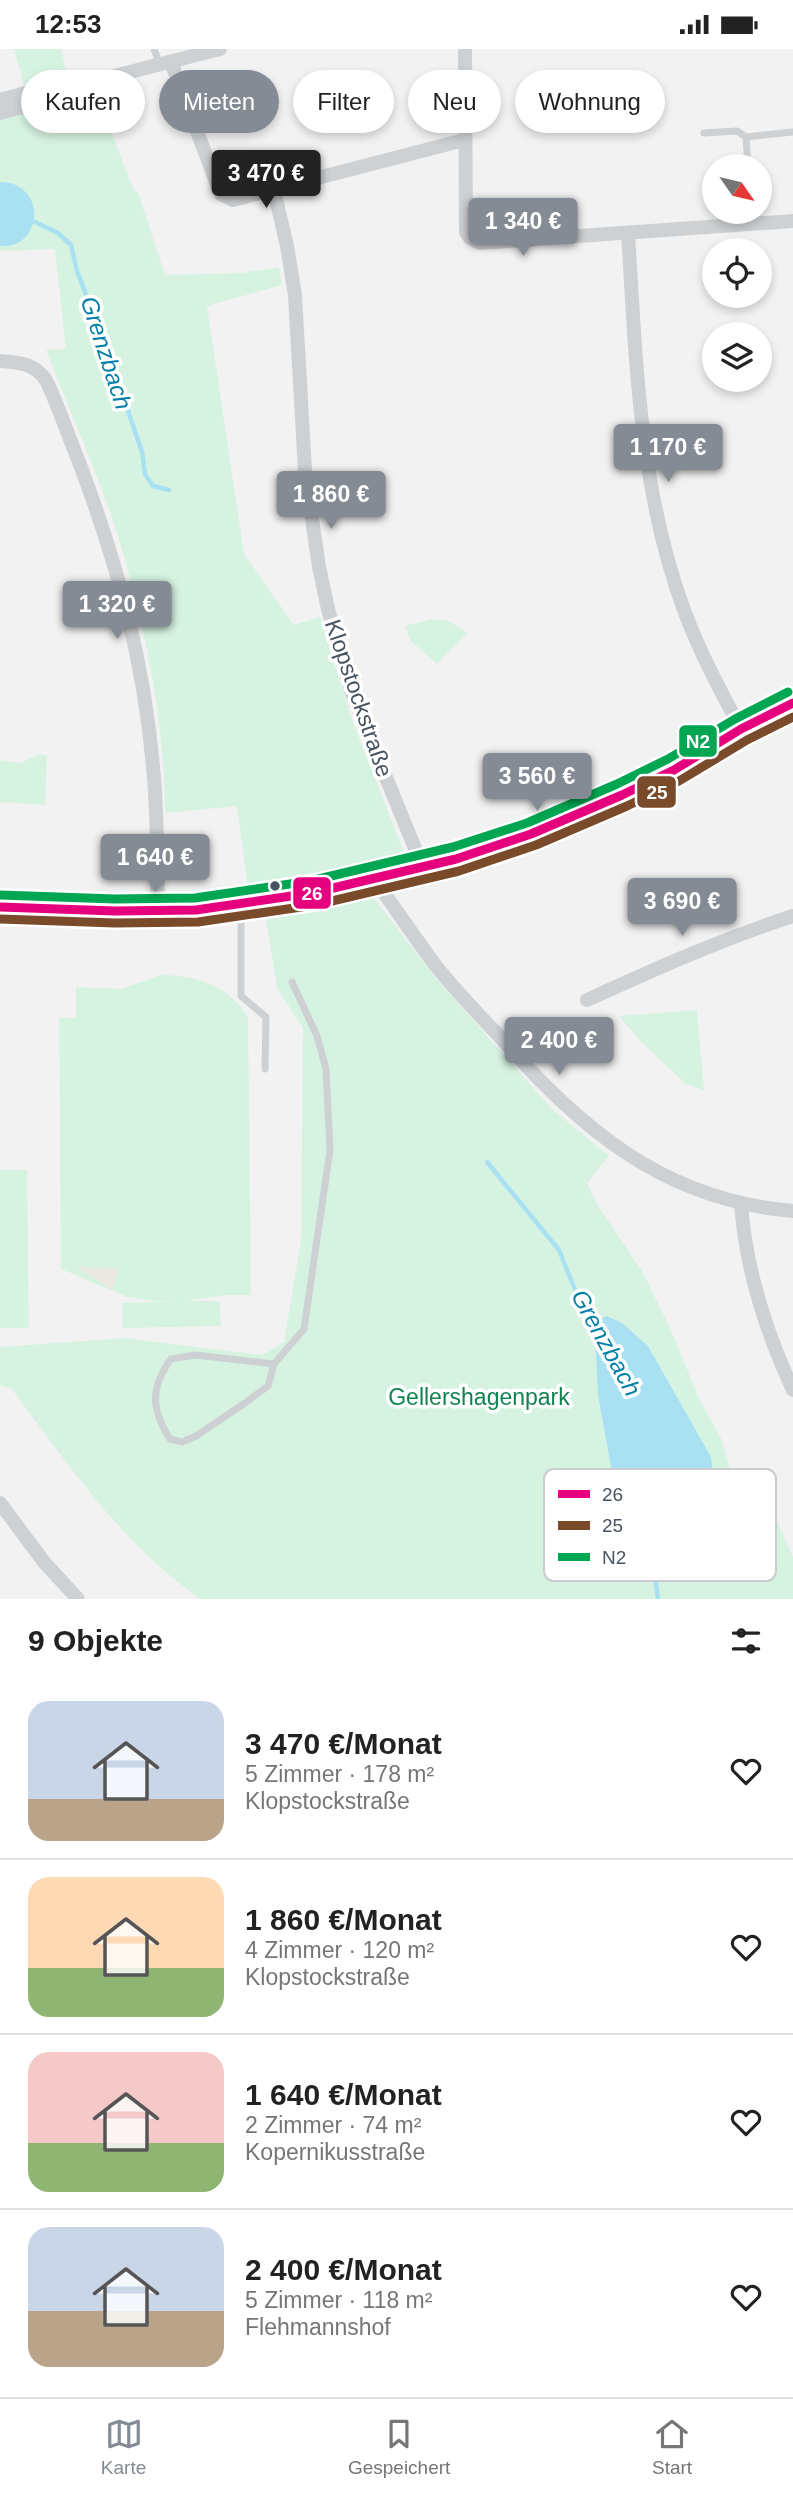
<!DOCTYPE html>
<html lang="de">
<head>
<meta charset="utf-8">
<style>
	body { margin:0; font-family:Arial,sans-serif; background:#f6f6f6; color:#222; height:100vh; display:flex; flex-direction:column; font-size:26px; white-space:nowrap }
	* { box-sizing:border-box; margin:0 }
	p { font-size:23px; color:#767676 }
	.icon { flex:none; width:38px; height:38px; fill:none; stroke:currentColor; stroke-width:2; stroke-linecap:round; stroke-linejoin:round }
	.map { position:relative; height:1550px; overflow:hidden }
	.panel { display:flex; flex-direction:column; background:#fff; flex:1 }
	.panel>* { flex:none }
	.banner { position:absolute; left:21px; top:21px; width:752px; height:63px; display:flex; gap:14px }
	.needle { width:46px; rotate:124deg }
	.controls { position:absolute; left:702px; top:105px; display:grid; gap:14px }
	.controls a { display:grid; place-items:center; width:70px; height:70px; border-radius:50%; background:#fff; box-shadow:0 4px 10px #0003; font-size:35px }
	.price { position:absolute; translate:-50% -60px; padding:0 16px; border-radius:7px; background:#848b94; color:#fff; font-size:23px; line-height:46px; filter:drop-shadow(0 2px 4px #0008) }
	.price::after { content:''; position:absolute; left:50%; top:42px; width:21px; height:16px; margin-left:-10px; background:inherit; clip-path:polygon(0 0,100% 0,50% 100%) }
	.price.current { background:#222; color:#fff }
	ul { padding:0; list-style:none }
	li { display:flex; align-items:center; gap:21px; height:175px; padding:0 28px }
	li+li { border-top:2px solid #e0e0e0 }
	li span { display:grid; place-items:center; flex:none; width:196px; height:140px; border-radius:21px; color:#555 }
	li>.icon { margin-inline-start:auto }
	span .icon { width:84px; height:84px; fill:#fffc; stroke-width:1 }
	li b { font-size:30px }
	h2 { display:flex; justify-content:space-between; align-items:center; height:84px; padding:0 28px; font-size:30px }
	.tag { padding:0 24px; border-radius:32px; background:#fff; box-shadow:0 4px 10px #0003; font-size:24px; line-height:63px }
	.tag.current { background:#848b94; color:#fff }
	.status { display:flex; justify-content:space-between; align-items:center; height:49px; padding:0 35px; background:#fff; direction:ltr }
	.status svg { height:19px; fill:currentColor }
	.dock { display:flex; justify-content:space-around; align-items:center; height:98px; border-top:2px solid #e0e0e0; background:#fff; font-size:19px; color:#767676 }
	.dock a { display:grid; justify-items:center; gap:4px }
	.dock .current { color:#848b94 }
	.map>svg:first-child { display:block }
</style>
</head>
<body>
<div class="status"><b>12:53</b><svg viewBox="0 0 49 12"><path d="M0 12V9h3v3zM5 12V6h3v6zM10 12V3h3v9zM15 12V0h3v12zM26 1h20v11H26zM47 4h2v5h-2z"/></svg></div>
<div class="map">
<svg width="793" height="1550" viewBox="0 0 793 1550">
	<rect width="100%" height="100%" fill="#f3f2f2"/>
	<!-- green -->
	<g fill="#d6f3e2">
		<path d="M14 0H61L67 25 24 36Z"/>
		<path d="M97 46 134 142 138 143 165 226 241 224 279 218 282 236 207 257 244 505 294 576 320 568 351 668 402 798 403 805 396 812 248 840 237 757 165 764C164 671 146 579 119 491 99 426 70 364 46 301L66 300 55 200 0 202V71Z"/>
		<path d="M432 570 449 572 468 584 437 615 411 592 405 577Z"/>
		<path d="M39 705 47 707 45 756 0 753V711L21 714Z"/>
		<path d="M361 846H369L376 852 435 928 552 1060 609 1107 587 1134 597 1155 642 1222 671 1281 700 1352 721 1389 729 1417 738 1486 777 1472 793 1508V1550H201C122 1496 68 1415 11 1339L0 1336V1298L125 1289 263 1306 284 1293 301 1193 303 979 277 939 265 864Z"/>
		<path d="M161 926C196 926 229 937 248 968L251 1246H226L185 1252H220L221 1277 123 1279 122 1254 177 1252H152L127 1248 61 1220 59 969H76V938L121 940Z"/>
		<path d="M697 961 704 1041 686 1035 641 993 619 967Z"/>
		<path d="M0 1121H27L29 1279H0Z"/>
	</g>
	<!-- sand -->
	<path fill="#eae8e1" d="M82 1217 85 1219H119L112 1241 84 1222H80L79 1219Z"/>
	<!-- water -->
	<g fill="#a9e0f2">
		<path d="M0 133C47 133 44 200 0 197Z"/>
		<path d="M607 1267 622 1274 648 1297 711 1408 714 1438 707 1481 703 1489 694 1497 644 1494 635 1480 631 1465 614 1434 598 1346 595 1283 590 1273Z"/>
	</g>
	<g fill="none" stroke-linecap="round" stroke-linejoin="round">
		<!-- stream -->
		<g stroke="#a9e0f2" stroke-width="4.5">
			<path d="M33 172 58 184 71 196 77 222 107 300 142 403 145 425 153 437 169 441"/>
			<path d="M487 1113 559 1201 582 1258 594 1274"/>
			<path d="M654 1520 658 1550"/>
		</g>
		<!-- lane -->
		<g stroke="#ced1d3" stroke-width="7">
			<path d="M154 0 160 16"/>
			<path d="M704 84 737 82 746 88 793 83"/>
			<path d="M746 88 748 117"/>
			<path d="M241 855V947L266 968 265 1020"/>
			<path d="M274 1315 268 1337 245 1354 196 1387 182 1393 170 1390C151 1360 150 1339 171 1310L195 1306 274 1315 304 1280 330 1101 326 1020 317 987 292 933"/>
		</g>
		<!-- street -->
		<g stroke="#ced1d3" stroke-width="14">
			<path d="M465 0 466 183 470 189 480 194 793 172"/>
			<path d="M171 13 218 138 221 145 233 151 464 91"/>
			<path d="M0 51 50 37 59 41 220 0"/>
			<path d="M0 64 51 50 59 41"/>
			<path d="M274 141 287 197 295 246 305 422 319 518 328 560 352 645 423 819"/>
			<path d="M628 184C636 311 639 439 684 561 699 602 720 641 741 680"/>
			<path d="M0 312C19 313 37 315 47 333 59 359 68 386 79 413 117 514 144 611 153 718 158 766 157 815 158 863"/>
			<path d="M374 830C395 859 415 889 436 917 456 942 478 965 500 988 582 1081 664 1151 793 1162"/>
			<path d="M0 858 115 862 196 861 312 844 456 810 531 785 622 746 674 721 741 680 793 654"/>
			<path d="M587 951C655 920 722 890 793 867"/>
			<path d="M741 1155C746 1221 765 1281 793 1341"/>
			<path d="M0 1454 44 1513 78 1550"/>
		</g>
		<!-- bus-1 casing -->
		<g stroke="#fff" stroke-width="14">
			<path id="bus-1" d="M0 858 115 862 196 861 312 844 456 810 531 785 622 746 674 721 741 680 793 654"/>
		</g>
		<!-- bus-2 casing -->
		<g stroke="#fff" stroke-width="14">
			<path id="bus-2" d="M0 870 115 874 198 873 315 856 459 822 536 796 627 757 679 732 747 691 793 668"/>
		</g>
		<!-- bus-3 casing -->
		<g stroke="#fff" stroke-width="14">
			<path id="bus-3" d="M0 846 115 850 195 849 310 832 453 798 527 774 617 735 668 710 735 670 788 643"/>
		</g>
		<!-- bus-1 -->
		<use href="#bus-1" stroke="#e5007d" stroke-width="9"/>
		<!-- bus-2 -->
		<use href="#bus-2" stroke="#7a4b2a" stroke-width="9"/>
		<!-- bus-3 -->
		<use href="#bus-3" stroke="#00a651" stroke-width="9"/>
	</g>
	<!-- markers -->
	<circle fill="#485461" stroke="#fff" stroke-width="2.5" cx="275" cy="837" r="6"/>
	<g text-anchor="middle" stroke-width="7" stroke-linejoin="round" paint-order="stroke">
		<!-- street labels -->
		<g font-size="23" fill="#485461" stroke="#fff">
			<text transform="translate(359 649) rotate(71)" y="8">Klopstockstraße</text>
		</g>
		<!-- park labels -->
		<g font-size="23" fill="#11834f" stroke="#fff">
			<text x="479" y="1356">Gellershagenpark</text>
		</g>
		<!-- water labels -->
		<g font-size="24" font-style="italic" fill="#0480a7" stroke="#fff">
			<text transform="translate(106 304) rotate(72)" y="8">Grenzbach</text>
			<text transform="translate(606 1294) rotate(61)" y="8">Grenzbach</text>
		</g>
	</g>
	<!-- legend -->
	<rect x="544" y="1420" width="232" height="112" rx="10" fill="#fff" stroke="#c8ccd0" stroke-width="2"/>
	<rect x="558" y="1441" width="32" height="8" fill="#e5007d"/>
	<rect x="558" y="1472" width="32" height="9" fill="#7a4b2a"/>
	<rect x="558" y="1504" width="32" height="8" fill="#00a651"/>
	<g font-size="19" fill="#485461">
		<text x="602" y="1452">26</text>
		<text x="602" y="1483">25</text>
		<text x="602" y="1515">N2</text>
	</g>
	<g stroke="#fff" stroke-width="2.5">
		<rect x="678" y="675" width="40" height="34" rx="7" fill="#00a651"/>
		<rect x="636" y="726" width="41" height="34" rx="7" fill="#7a4b2a"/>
		<rect x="292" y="827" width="40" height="34" rx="7" fill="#e5007d"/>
	</g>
	<g font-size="19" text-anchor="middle" font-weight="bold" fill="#fff">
		<text x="698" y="699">N2</text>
		<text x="657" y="750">25</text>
		<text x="312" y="851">26</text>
	</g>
</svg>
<div class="controls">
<a><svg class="needle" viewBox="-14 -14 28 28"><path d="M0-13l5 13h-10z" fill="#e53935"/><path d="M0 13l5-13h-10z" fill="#767676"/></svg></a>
<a><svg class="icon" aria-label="locate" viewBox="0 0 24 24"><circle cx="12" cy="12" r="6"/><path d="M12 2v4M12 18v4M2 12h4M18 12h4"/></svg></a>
<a><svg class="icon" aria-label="layers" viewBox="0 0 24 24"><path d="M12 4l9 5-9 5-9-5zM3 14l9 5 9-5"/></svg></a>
</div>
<b class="price current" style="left:266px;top:161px">3 470 €</b>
<b class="price" style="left:523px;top:209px">1 340 €</b>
<b class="price" style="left:668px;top:435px">1 170 €</b>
<b class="price" style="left:331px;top:482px">1 860 €</b>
<b class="price" style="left:117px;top:592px">1 320 €</b>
<b class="price" style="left:537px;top:764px">3 560 €</b>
<b class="price" style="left:155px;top:845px">1 640 €</b>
<b class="price" style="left:682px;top:889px">3 690 €</b>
<b class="price" style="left:559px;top:1028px">2 400 €</b>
<div class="banner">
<a class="tag">Kaufen</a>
<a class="tag current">Mieten</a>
<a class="tag">Filter</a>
<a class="tag">Neu</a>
<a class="tag">Wohnung</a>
</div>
</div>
<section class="panel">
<h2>9 Objekte<svg class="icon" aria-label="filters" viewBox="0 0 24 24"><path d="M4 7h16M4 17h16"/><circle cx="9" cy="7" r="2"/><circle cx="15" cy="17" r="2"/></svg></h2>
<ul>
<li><span style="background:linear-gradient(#c9d6e8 70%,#b9a48a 0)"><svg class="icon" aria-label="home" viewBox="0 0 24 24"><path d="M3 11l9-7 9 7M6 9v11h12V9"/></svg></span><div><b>3 470 €/Monat</b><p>5 Zimmer · 178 m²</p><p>Klopstockstraße</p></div><svg class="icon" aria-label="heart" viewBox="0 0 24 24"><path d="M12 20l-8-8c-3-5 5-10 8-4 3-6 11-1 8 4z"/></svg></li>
<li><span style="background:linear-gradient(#ffd9b3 65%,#8fb573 0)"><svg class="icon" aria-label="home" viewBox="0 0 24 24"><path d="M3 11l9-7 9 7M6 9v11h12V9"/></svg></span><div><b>1 860 €/Monat</b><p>4 Zimmer · 120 m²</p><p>Klopstockstraße</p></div><svg class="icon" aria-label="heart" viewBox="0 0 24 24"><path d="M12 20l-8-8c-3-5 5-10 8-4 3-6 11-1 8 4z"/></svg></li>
<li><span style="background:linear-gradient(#f6c9c9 65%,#8fb573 0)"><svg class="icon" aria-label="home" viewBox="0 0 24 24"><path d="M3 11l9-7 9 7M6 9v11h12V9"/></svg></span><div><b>1 640 €/Monat</b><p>2 Zimmer · 74 m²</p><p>Kopernikusstraße</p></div><svg class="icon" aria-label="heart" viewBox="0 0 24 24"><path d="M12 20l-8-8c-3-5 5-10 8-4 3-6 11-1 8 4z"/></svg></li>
<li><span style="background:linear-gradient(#c9d6e8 60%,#b9a48a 0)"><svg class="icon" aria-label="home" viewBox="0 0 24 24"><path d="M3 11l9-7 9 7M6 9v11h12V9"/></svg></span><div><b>2 400 €/Monat</b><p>5 Zimmer · 118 m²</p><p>Flehmannshof</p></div><svg class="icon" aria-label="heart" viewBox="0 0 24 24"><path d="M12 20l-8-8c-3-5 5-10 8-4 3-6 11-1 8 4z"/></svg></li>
</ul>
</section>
<nav class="dock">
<a class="current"><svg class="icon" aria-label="map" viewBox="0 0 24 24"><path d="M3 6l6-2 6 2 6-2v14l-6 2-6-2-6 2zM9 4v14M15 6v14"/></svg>Karte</a>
<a><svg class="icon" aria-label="saved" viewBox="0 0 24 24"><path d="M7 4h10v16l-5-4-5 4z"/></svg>Gespeichert</a>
<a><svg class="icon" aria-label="home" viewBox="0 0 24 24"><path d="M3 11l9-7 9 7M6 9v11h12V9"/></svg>Start</a>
</nav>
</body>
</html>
